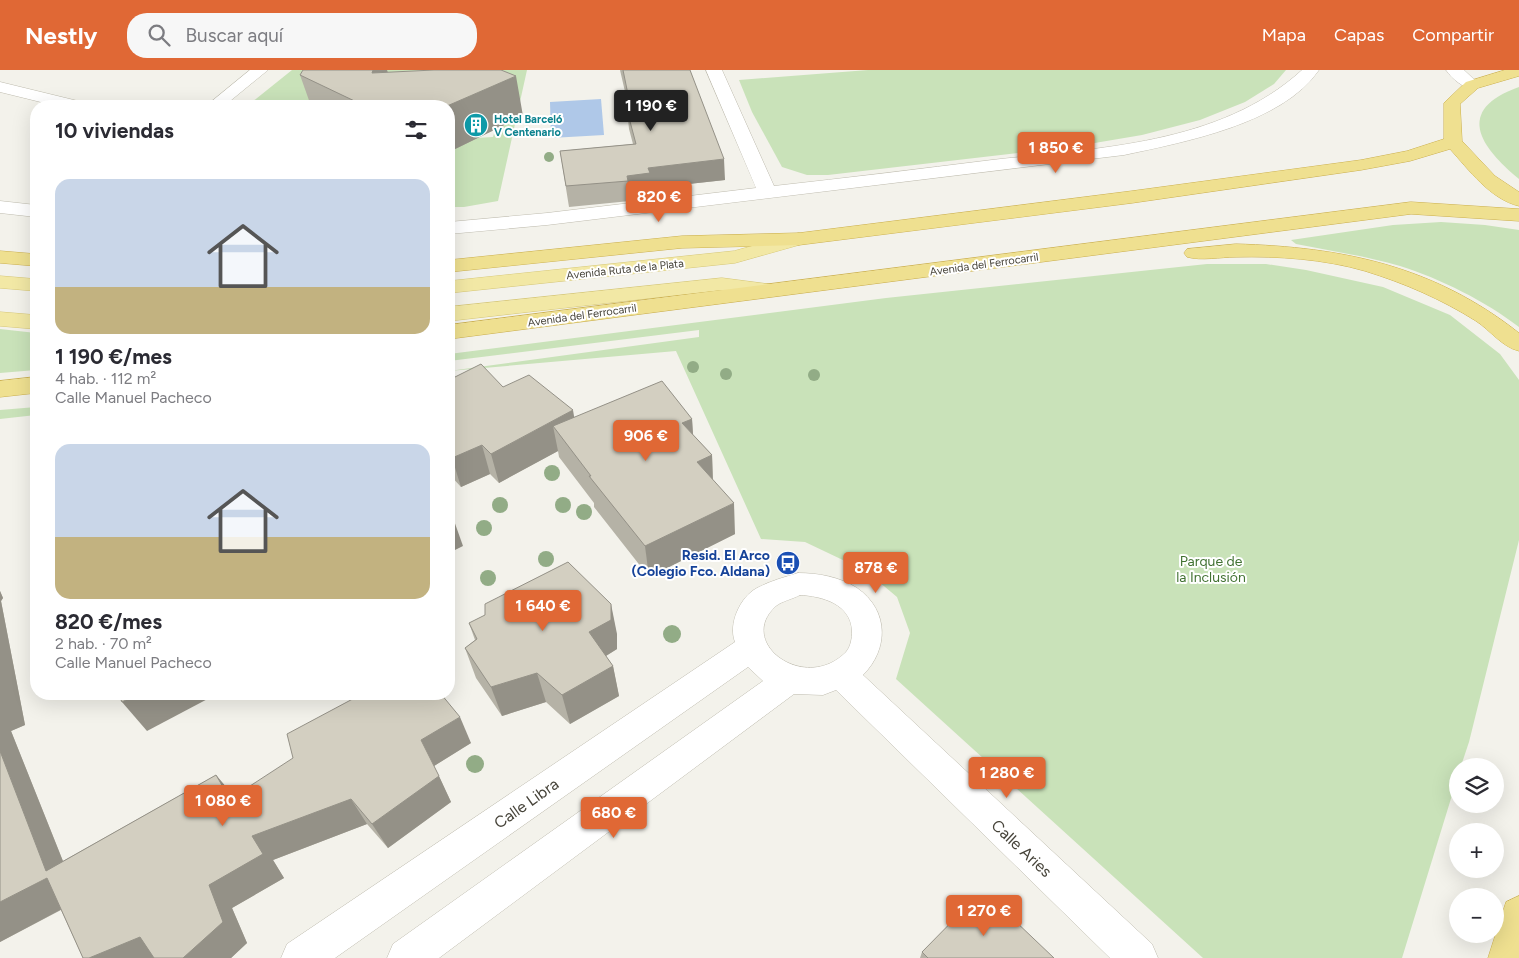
<!DOCTYPE html>
<html lang="es">
<head>
<meta charset="utf-8">
<style>
	body { margin:0; font-family:Figtree,sans-serif; background:#f7f7f7; color:#2b2b33; height:100vh; display:flex; flex-direction:column; font-size:19px; white-space:nowrap }
	* { box-sizing:border-box; margin:0 }
	p { font-size:16px; color:#7c7c81 }
	.icon { flex:none; width:28px; height:28px; fill:none; stroke:currentColor; stroke-width:2; stroke-linecap:round; stroke-linejoin:round }
	.map { position:relative; flex:1; overflow:hidden }
	.panel { position:absolute; left:30px; top:30px; width:425px; height:600px; display:flex; flex-direction:column; background:#fff; border-radius:20px; box-shadow:0 5px 20px #0002 }
	.panel>* { flex:none }
	.controls { position:absolute; left:1449px; top:688px; display:grid; gap:10px }
	.controls a { display:grid; place-items:center; width:55px; height:55px; border-radius:50%; background:#fff; box-shadow:0 5px 20px #0002; font-size:25px }
	.price { position:absolute; translate:-50% -42px; padding:0 11px; border-radius:5px; background:#e06835; color:#fff; font-size:16px; line-height:32px; filter:drop-shadow(0 1px 2px #0008) }
	.price::after { content:''; position:absolute; left:50%; top:30px; width:15px; height:11px; margin-left:-8px; background:inherit; clip-path:polygon(0 0,100% 0,50% 100%) }
	.price.active { background:#222; color:#fff }
	ul { padding:0; list-style:none }
	li { display:grid; align-content:center; gap:10px; height:265px; padding:0 25px }
	li span { display:grid; place-items:center; height:155px; border-radius:15px; color:#555 }
	li>.icon { margin-inline-start:auto }
	span .icon { width:90px; height:90px; fill:#fffc; stroke-width:1 }
	li b { font-size:21px }
	h2 { display:flex; justify-content:space-between; align-items:center; height:60px; padding:0 25px; font-size:21px }
	header { display:flex; align-items:center; gap:30px; box-sizing:border-box; height:70px; padding:0 25px; background:#e06835; color:#fff }
	header strong { font-size:24px }
	nav { display:flex; gap:28px; margin-inline-start:auto; font-size:18px }
	.search { width:350px; height:45px; background:#f7f7f7; display:flex; align-items:center; gap:12px; box-sizing:border-box; padding:0 18px; border-radius:20px; color:#7c7c81; font-size:19px }
	.map>svg:first-child { display:block }
</style>
</head>
<body>
<header>
<strong>Nestly</strong>
<div class="search"><svg class="icon" aria-label="search" viewBox="0 0 24 24"><circle cx="10" cy="10" r="6"/><path d="M15 15l6 6"/></svg>Buscar aquí</div>
<nav><a>Mapa</a><a>Capas</a><a>Compartir</a></nav>
</header>
<div class="map">
<svg width="1519" height="888" viewBox="0 0 1519 888">
	<rect width="100%" height="100%" fill="#f3f2eb"/>
	<!-- green -->
	<g fill="#c9e2b9">
		<path d="M292 0H527L498 131 464 137H449L450 81 476 68 493 67 495 60 513 51 449 36H236L252 32Z"/>
		<path d="M868 0H1286L1274 14 1245 32 1200 50 1142 65 1071 77 828 105H807L782 97 752 42 739 10Z"/>
		<path d="M1519 17V109C1480 77 1454 40 1519 17Z"/>
		<path d="M1441 152 1485 155 1519 160V257C1485 231 1441 209 1400 196 1366 186 1331 181 1296 174L1291 170 1393 155Z"/>
		<path d="M1207 194H1266L1306 200 1383 217 1450 245 1500 284 1519 310V470L1469 672 1461 696H1458L1457 709 1402 888H1203L896 609 910 563 897 527 866 501 805 472 761 469 676 281 449 301 699 267V260L449 291V284L886 228Z"/>
		<path d="M0 259 36 263V300L0 303Z"/>
		<path d="M36 337V345L0 349V340Z"/>
	</g>
	<!-- water -->
	<path fill="#afc8e8" d="M601 29 604 65 551 68 550 32Z"/>
	<g fill="none" stroke-linecap="round" stroke-linejoin="round">
		<!-- minor casing -->
		<g stroke="#bebbae" stroke-width="1">
			<g id="minor">
				<path d="M250 0H268L224 36H206Z"/>
				<path d="M706 0H722L774 116C847 108 919 99 992 90 1097 78 1220 75 1302 0H1319C1282 54 1184 72 1124 85L547 155 449 164V152L547 143 756 118Z"/>
				<path d="M1446 0H1464L1480 15 1478 18C1466 21 1453 10 1446 0Z"/>
				<path d="M0 12 82 32 84 36H57L0 22Z"/>
				<path d="M0 131 36 135V147L0 143Z"/>
				<path d="M798 503C818 503 840 507 857 518 889 540 889 579 863 605L1152 874 1158 888H1110L836 620 823 625 794 624 439 888H387L393 874 763 611 748 597 335 888H281L287 874 735 572C728 554 740 527 757 518 770 511 785 507 798 503ZM800 525C822 526 851 534 852 561 852 568 851 576 846 582 805 624 735 572 776 536 782 531 793 529 800 525Z"/>
			</g>
		</g>
		<!-- primary casing -->
		<g stroke="#d6c776" stroke-width="1">
			<g id="primary">
				<path d="M799 163 806 165 809 169 806 173 735 193 449 223V211L734 181Z"/>
				<path d="M0 206 36 209V221L0 218Z"/>
				<path d="M722 208 776 215 779 220 776 225 768 226 722 220 449 251V237Z"/>
				<path d="M0 242 36 245V259L0 256Z"/>
			</g>
		</g>
		<!-- trunk casing -->
		<g stroke="#cbaf4d" stroke-width="1">
			<g id="trunk">
				<path d="M1505 0H1519V6L1478 18 1460 34 1462 71 1495 106 1519 122V136C1490 129 1469 100 1450 79L1410 91 1361 100 1132 133 799 175 682 178 449 202V190L682 166 799 163 1132 121 1361 90 1407 81 1444 69V33L1466 12Z"/>
				<path d="M1411 132 1519 139V151L1411 144 449 269V255Z"/>
				<path d="M1236 174C1343 177 1434 196 1519 263V281C1502 277 1490 260 1476 251 1441 229 1404 213 1365 201 1324 189 1278 186 1236 187 1220 187 1202 191 1187 187L1184 183 1187 179Z"/>
				<path d="M0 181 36 184V196L0 193Z"/>
				<path d="M36 307V323L0 327V311Z"/>
				<path d="M1519 826V888H1488L1506 832Z"/>
			</g>
		</g>
		<!-- minor -->
		<use href="#minor" fill="#fff" fill-rule="evenodd"/>
		<!-- primary -->
		<use href="#primary" fill="#f2e8a5" fill-rule="evenodd"/>
		<!-- trunk -->
		<use href="#trunk" fill="#efe090" fill-rule="evenodd"/>
	</g>
	<!-- trees -->
	<g fill="#92ac86">
		<circle cx="549" cy="87" r="5"/>
		<circle cx="693" cy="297" r="6"/>
		<circle cx="726" cy="304" r="6"/>
		<circle cx="814" cy="305" r="6"/>
		<circle cx="552" cy="403" r="8"/>
		<circle cx="500" cy="435" r="8"/>
		<circle cx="563" cy="435" r="8"/>
		<circle cx="584" cy="442" r="8"/>
		<circle cx="484" cy="458" r="8"/>
		<circle cx="546" cy="489" r="8"/>
		<circle cx="488" cy="508" r="8"/>
		<circle cx="672" cy="564" r="9"/>
		<circle cx="475" cy="694" r="9"/>
	</g>
	<!-- wall -->
	<g fill="#b5b2a6">
		<path d="M387 0 388 3 523 46 449 82V36H311L300 5Z"/>
		<path d="M620 0H690L725 110 652 118V123L630 127V131L569 137 560 81 633 74 629 59 627 40 629 39Z"/>
		<path d="M449 310 503 317 574 347 692 349 693 365 712 385 713 410 735 464 649 507 594 437V433L559 387 558 381 499 413 490 404 461 417 449 404Z"/>
		<path d="M0 521 3 528 1 531 25 655 11 661 63 791 216 705 234 727 398 626 471 673 434 696 451 732 388 778 367 754 273 790 284 808 232 838 247 873 231 888H83L61 840 0 872Z"/>
		<path d="M469 553 617 564V579L606 586 613 596 619 626 570 654 546 632 502 646 476 608 465 578 475 570Z"/>
		<path d="M1007 854 1054 888H920L922 882Z"/>
	</g>
	<!-- shaded-wall -->
	<g fill="#949187">
		<path d="M373 0H387L392 18 372 3Z"/>
		<path d="M516 6 523 46 449 82V36H447Z"/>
		<path d="M724 89 725 110 652 118V123L630 127 627 106 648 98Z"/>
		<path d="M573 340 578 370 553 356 558 381 499 413 491 384Z"/>
		<path d="M692 349 694 380 682 353Z"/>
		<path d="M482 375 490 404 461 417 452 388Z"/>
		<path d="M712 385 713 416 697 392Z"/>
		<path d="M734 433 735 464 649 507 645 476Z"/>
		<path d="M452 445 463 476 449 483V447Z"/>
		<path d="M0 521 3 528 1 531 25 655 11 661 76 824 46 801 0 681Z"/>
		<path d="M611 534 617 564V579L596 592 589 562Z"/>
		<path d="M613 596 619 626 570 654 562 625Z"/>
		<path d="M537 603 546 632 502 646 491 617Z"/>
		<path d="M138 624H217L147 661 122 632Z"/>
		<path d="M460 647 471 673 434 696 421 670Z"/>
		<path d="M216 705 238 731 230 729Z"/>
		<path d="M439 706 451 732 388 778 372 754Z"/>
		<path d="M351 729 367 754 273 790 284 808 232 838 247 873 231 888H183L209 815 252 766Z"/>
		<path d="M47 808 77 831 0 872V832Z"/>
		<path d="M140 867 167 888H89Z"/>
	</g>
	<!-- building -->
	<g fill="#d3cfc1" stroke="#949187">
		<path d="M303 0H373L372 3 434 0H501L516 6 447 36H365L300 5Z"/>
		<path d="M623 0H690L724 89 648 98 650 103 627 106 628 111 566 116 560 81 636 74 627 40 631 39Z"/>
		<path d="M481 294 503 317 529 305 573 340 491 384 482 375 452 388 449 384V310Z"/>
		<path d="M662 311 692 349 682 353 712 385 697 392 734 433 645 476 589 406H591L553 356Z"/>
		<path d="M449 440 452 445 449 447Z"/>
		<path d="M568 492 611 534V550L589 562 613 596 562 625 537 603 491 617 465 578 477 569 469 553 485 545V534Z"/>
		<path d="M118 624H138L122 632Z"/>
		<path d="M362 624H397L398 626 402 624H441L460 647 421 670 439 706 372 754 351 729 252 766 263 784 209 815 223 852 183 888H154L140 867 89 888H83L47 808 0 832V681L46 801 216 705 230 729 293 688 287 664Z"/>
		<path d="M978 825 1007 854 1013 849 1054 888H928L922 882Z"/>
	</g>
	<!-- icons -->
	<defs>
		<g id="building-disc" transform="scale(1.25)"><circle r="9.5" fill="#0f9aa8" stroke="#fff"/><path d="M-4-6H4V6H1V3H-1V6H-4ZM-2.5-4.3h1.7v1.8h-1.7ZM.8-4.3h1.7v1.8H.8ZM-2.5-1h1.7V.8h-1.7ZM.8-1h1.7V.8H.8Z" fill="#fff"/></g>
		<g id="bus-disc" transform="scale(1.25)"><circle r="9.5" fill="#1a4fb4" stroke="#fff"/><path d="M-5-6H5V4H4V6H2V4H-2V6H-4V4H-5ZM-3.5-4V0h7V-4ZM-3.5 1.2v1.5H-2V1.2ZM2 1.2v1.5H3.5V1.2Z" fill="#fff"/></g>
	</defs>
	<g fill-rule="evenodd">
		<use href="#building-disc" x="476" y="55"/>
		<use href="#bus-disc" x="788" y="493"/>
	</g>
	<g text-anchor="middle" stroke-width="4" stroke-linejoin="round" paint-order="stroke">
		<!-- far-culture labels -->
		<g font-size="11" font-weight="bold" fill="#0d838f" stroke="#fff" text-anchor="start">
			<text x="494" y="53">Hotel Barceló<tspan x="494" dy="13">V Centenario</tspan></text>
		</g>
		<!-- far-street labels -->
		<g font-size="11" fill="#464339" stroke="#fff">
			<text transform="translate(984 194) rotate(-8)" y="4">Avenida del Ferrocarril</text>
			<text transform="translate(625 199) rotate(-6)" y="4">Avenida Ruta de la Plata</text>
			<text transform="translate(582 245) rotate(-8)" y="4">Avenida del Ferrocarril</text>
		</g>
		<!-- transit labels -->
		<g font-size="14" font-weight="bold" fill="#164399" stroke="#fff" text-anchor="end">
			<text x="770" y="490">Resid. El Arco<tspan x="770" dy="16">(Colegio Fco. Aldana)</tspan></text>
		</g>
		<!-- park labels -->
		<g font-size="14" fill="#427233" stroke="#fff">
			<text x="1211" y="496">Parque de<tspan x="1211" dy="16">la Inclusión</tspan></text>
		</g>
		<!-- near-street labels -->
		<g font-size="16" fill="#464339" stroke="#fff">
			<text transform="translate(526 733) rotate(-35)" y="6">Calle Libra</text>
			<text transform="translate(1022 778) rotate(43)" y="6">Calle Aries</text>
		</g>
	</g>
</svg>
<div class="controls">
<a><svg class="icon" aria-label="layers" viewBox="0 0 24 24"><path d="M12 4l9 5-9 5-9-5zM3 14l9 5 9-5"/></svg></a>
<a>+</a>
<a>−</a>
</div>
<b class="price active" style="left:651px;top:62px">1 190 €</b>
<b class="price" style="left:1056px;top:104px">1 850 €</b>
<b class="price" style="left:659px;top:153px">820 €</b>
<b class="price" style="left:646px;top:392px">906 €</b>
<b class="price" style="left:876px;top:524px">878 €</b>
<b class="price" style="left:543px;top:562px">1 640 €</b>
<b class="price" style="left:1007px;top:729px">1 280 €</b>
<b class="price" style="left:223px;top:757px">1 080 €</b>
<b class="price" style="left:614px;top:769px">680 €</b>
<b class="price" style="left:984px;top:867px">1 270 €</b>
<section class="panel">
<h2>10 viviendas<svg class="icon" aria-label="filters" viewBox="0 0 24 24"><path d="M4 7h16M4 17h16"/><circle cx="9" cy="7" r="2"/><circle cx="15" cy="17" r="2"/></svg></h2>
<ul>
<li><span style="background:linear-gradient(#c9d6e8 70%,#c2b280 0)"><svg class="icon" aria-label="home" viewBox="0 0 24 24"><path d="M3 11l9-7 9 7M6 9v11h12V9"/></svg></span><div><b>1 190 €/mes</b><p>4 hab. · 112 m²</p><p>Calle Manuel Pacheco</p></div></li>
<li><span style="background:linear-gradient(#c9d6e8 60%,#c2b280 0)"><svg class="icon" aria-label="home" viewBox="0 0 24 24"><path d="M3 11l9-7 9 7M6 9v11h12V9"/></svg></span><div><b>820 €/mes</b><p>2 hab. · 70 m²</p><p>Calle Manuel Pacheco</p></div></li>
</ul>
</section>
</div>
</body>
</html>
